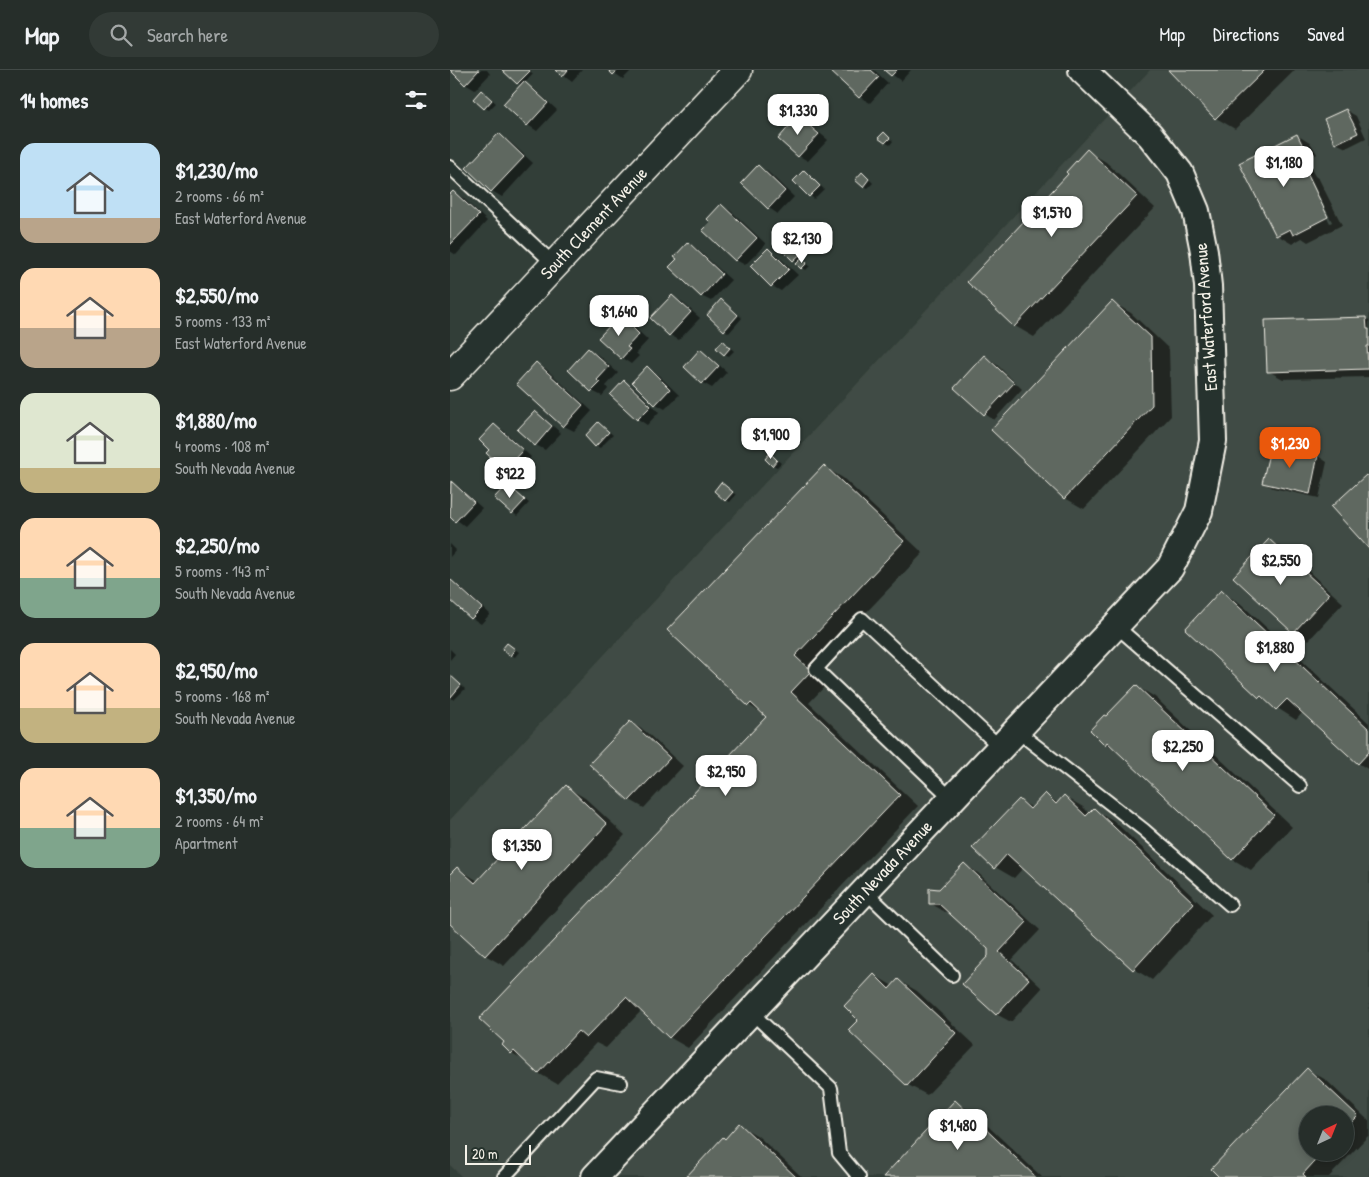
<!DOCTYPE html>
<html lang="en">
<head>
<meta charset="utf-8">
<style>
	body { margin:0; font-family:"Patrick Hand",sans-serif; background:#323a36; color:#f1f3f6; height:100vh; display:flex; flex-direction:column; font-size:19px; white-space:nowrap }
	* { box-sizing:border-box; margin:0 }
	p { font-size:16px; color:#a4a8a8 }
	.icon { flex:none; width:28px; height:28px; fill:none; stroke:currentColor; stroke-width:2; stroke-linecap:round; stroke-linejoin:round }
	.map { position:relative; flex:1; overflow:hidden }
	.drawer { display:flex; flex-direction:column; background:#262e2a; width:450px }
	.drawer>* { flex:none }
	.needle { width:32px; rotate:43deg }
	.tools { position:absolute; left:849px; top:1036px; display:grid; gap:10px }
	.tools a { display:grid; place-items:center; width:55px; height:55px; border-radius:50%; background:#262e2a; box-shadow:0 2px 8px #0003,0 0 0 1px #424a47; font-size:25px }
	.scale { position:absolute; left:15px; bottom:12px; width:66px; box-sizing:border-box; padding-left:5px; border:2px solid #f4f1e8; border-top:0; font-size:14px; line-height:18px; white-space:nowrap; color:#f4f1e8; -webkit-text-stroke:4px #26332d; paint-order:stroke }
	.price { position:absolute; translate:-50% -42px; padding:0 11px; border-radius:10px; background:#fff; color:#222; font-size:16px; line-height:32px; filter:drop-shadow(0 1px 2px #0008) }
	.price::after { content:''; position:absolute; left:50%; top:30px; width:15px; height:11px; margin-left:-8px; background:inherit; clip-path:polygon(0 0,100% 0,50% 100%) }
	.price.on { background:#ea580c; color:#fff }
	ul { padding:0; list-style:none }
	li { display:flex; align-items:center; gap:15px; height:125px; padding:0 20px }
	li span { display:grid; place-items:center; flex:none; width:140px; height:100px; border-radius:15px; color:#555 }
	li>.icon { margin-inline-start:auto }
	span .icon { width:60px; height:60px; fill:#fffc; stroke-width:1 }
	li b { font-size:21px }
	h2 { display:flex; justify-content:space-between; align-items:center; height:60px; padding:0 20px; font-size:21px }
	header { display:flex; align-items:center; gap:30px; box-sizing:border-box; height:70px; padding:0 25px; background:#262e2a; border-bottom:1px solid #424a47 }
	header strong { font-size:24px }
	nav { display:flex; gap:28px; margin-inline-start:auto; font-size:18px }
	.search { width:350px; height:45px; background:#323a36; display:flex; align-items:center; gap:12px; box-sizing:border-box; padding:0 18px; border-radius:28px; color:#a4a8a8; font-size:19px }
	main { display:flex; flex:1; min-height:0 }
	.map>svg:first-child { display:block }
</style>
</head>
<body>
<header>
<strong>Map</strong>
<div class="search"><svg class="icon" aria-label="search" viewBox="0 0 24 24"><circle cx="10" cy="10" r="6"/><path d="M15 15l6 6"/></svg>Search here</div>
<nav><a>Map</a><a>Directions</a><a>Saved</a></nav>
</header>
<main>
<section class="drawer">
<h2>14 homes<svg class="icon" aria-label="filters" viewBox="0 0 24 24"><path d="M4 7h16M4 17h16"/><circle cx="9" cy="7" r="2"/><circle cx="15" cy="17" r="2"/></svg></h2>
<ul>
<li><span style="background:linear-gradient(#bfe0f5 75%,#b9a48a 0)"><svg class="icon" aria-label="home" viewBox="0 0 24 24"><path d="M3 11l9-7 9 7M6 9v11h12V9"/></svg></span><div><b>$1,230/mo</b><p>2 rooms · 66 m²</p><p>East Waterford Avenue</p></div></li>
<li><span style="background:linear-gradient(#ffd9b3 60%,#b9a48a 0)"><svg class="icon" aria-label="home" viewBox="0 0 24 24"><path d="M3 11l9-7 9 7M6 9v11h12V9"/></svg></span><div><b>$2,550/mo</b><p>5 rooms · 133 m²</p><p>East Waterford Avenue</p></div></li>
<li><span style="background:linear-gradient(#dfe7d0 75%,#c2b280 0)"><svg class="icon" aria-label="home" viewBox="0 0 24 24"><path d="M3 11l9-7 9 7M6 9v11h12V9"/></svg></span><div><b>$1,880/mo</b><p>4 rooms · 108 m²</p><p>South Nevada Avenue</p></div></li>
<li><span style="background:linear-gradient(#ffd9b3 60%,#7fa58c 0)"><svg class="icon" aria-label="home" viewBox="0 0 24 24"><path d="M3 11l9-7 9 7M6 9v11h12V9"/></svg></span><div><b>$2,250/mo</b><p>5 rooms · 143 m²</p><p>South Nevada Avenue</p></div></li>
<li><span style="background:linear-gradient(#ffd9b3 65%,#c2b280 0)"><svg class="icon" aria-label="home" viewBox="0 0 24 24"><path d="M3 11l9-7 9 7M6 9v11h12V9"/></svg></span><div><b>$2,950/mo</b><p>5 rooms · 168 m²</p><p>South Nevada Avenue</p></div></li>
<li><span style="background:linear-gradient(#ffd9b3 60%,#7fa58c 0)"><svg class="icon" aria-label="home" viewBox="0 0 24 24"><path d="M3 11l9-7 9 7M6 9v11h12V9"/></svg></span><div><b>$1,350/mo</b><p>2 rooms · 64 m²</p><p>Apartment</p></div></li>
</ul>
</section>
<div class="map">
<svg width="919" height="1107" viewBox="0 0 919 1107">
	<rect width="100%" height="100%" fill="#323e38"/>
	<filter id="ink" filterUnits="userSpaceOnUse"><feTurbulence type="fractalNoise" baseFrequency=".02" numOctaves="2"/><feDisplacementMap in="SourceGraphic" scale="10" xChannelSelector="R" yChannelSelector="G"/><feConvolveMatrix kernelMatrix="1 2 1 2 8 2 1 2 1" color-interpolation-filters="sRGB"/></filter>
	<g filter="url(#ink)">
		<!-- built -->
		<path fill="#404b44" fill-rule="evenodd" d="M700 0H919V1107H12L0 1095V750ZM858 1045H895V1082H858Z"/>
		<!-- shadow -->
		<g fill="#0007" fill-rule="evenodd">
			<path d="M1 0H37L40 4 25 20 15 14Z"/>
			<path d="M53 0H79L83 4 75 13 83 18 107 40 87 61 78 55 55 34 71 15Z"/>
			<path d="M107 0H132L122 11Z"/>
			<path d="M160 0H182L173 9Z"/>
			<path d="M381 0H424L438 13 420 33 410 27Z"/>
			<path d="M436 0H461L451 11Z"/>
			<path d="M719 0H845L785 59 766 48Z"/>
			<path d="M32 21 46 33 39 40 35 38Z"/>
			<path d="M896 40 906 46 916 68 896 78 886 73Z"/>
			<path d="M349 47 358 53 378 70 358 91 349 86Z"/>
			<path d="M434 64 443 71 440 75 435 72Z"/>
			<path d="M49 65 58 70 83 93 52 127 42 121 17 98Z"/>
			<path d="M847 65 861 74 867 84 856 90 865 106 869 109 892 155 858 172 852 168 842 174 827 165 791 94ZM854 102H857L882 152 880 153Z"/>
			<path d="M637 81 656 92 705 138 584 267 565 256 620 104Z"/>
			<path d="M308 97 318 102 344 127 328 144 319 138 293 113Z"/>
			<path d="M354 102 374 119 364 129 345 111Z"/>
			<path d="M416 106 423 113 418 118 414 116Z"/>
			<path d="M3 122 13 128 37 151 6 185 0 181V126Z"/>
			<path d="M272 136 281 141 316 174 295 195 286 190Z"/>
			<path d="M339 161 360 181 351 189 360 196 356 200 344 190Z"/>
			<path d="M238 173 247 179 281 210 261 231 251 226 228 189Z"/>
			<path d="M318 180 327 185 348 205 331 221 322 216Z"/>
			<path d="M222 226 232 232 250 248 229 270 220 265Z"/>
			<path d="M662 232 681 243 719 279 721 346 634 439 615 428 542 360Z"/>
			<path d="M275 233 292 248 279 263 275 260Z"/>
			<path d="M170 247 179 252 198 270 186 283 189 286 181 294 172 288 150 268Z"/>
			<path d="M916 248 919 250V307L833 309 818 301 816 251Z"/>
			<path d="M274 272 284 281 279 286 274 284Z"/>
			<path d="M138 279 148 285 168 303 156 316 158 319 152 326 142 321 119 300Z"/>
			<path d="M250 281 260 287 277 302 262 318 253 313 236 297Z"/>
			<path d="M534 287 544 292 572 319 544 350 535 344Z"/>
			<path d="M87 294 96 299 142 341 124 361 114 356Z"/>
			<path d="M197 298 206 303 229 325 215 339 206 334Z"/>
			<path d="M174 311 183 317 209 342 197 355 188 349 161 325Z"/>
			<path d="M85 342 94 348 111 363 95 380 86 375Z"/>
			<path d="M148 353 163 365 150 378 146 376Z"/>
			<path d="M44 355 54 361 81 387 64 404 55 399 38 383 41 379Z"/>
			<path d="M321 385 331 393 327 397 323 395Z"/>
			<path d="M868 386 877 392 869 428 823 418 814 413Z"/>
			<path d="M374 397 393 408 473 483 363 598 379 612 359 633 468 736 238 978 219 967 192 940 156 978 146 973 107 1014 88 1003 75 991 62 983 317 647 299 635Z"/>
			<path d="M1 412 10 418 32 438 15 456 0 445Z"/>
			<path d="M272 414 286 425 280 432 276 430Z"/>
			<path d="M57 415 79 433 67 446 46 428Z"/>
			<path d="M819 470 834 479 893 533 859 570 844 562 785 507Z"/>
			<path d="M0 474 6 480 0 487Z"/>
			<path d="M0 510 9 516 40 544 31 554 22 548 0 528Z"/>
			<path d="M771 522 790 533 919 653V700L908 693 853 642 846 650 810 627 737 559Z"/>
			<path d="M62 577 69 582 65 587 61 585Z"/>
			<path d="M0 579 5 584 0 590Z"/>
			<path d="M0 605 15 619 4 630 0 627Z"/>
			<path d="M686 616 705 627 842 757 801 800 782 789 667 680 656 674 657 648Z"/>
			<path d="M180 652 195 661 233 696 194 738 180 730Z"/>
			<path d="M116 717 135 728 175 765 54 896 35 885 0 852V806L7 798 28 811Z"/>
			<path d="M595 725 608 733 614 726 633 737 640 744 644 740 663 750 762 845 702 910 684 899 574 797 564 808 545 797 569 730 583 738Z"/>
			<path d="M514 794 528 803 590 860 562 890 592 918 561 952 546 944 539 879 499 841 495 842 480 833 490 820Z"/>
			<path d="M424 905 443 916 448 910 467 921 525 975 477 1025 458 1015 410 950Z"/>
			<path d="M857 999 876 1010 919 1051V1065L879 1107H771ZM858 1045H895V1082H858Z"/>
			<path d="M505 1032 524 1043 592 1107H435Z"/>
			<path d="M289 1055 308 1066 352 1107H237Z"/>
		</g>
		<!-- building -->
		<g fill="#5f6861" stroke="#f4f1e8">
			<path d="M0 0H29L15 15Z"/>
			<path d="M52 0H79L80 1 67 14Z"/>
			<path d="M105 0H118L112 7Z"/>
			<path d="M158 0H168L163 5Z"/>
			<path d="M379 0H421L429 7 409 28Z"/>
			<path d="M434 0H447L441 6Z"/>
			<path d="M718 0H815L765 49Z"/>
			<path d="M74 11 98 33 77 56 53 34Z"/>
			<path d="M31 20 42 30 34 39 23 29Z"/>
			<path d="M896 39 908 63 885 74 874 49Z"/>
			<path d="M348 46 369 64 348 87 328 69Z"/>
			<path d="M434 62 440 68 435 73 428 68Z"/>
			<path d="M49 63 74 87 41 122 16 98Z"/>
			<path d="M847 64 853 76 842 81 852 100 855 99 878 147 843 165 840 159 826 166 789 93Z"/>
			<path d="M637 79 687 126 564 257 517 212 618 104 616 102Z"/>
			<path d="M308 95 335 121 318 139 291 113Z"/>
			<path d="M354 100 370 116 359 127 343 111Z"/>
			<path d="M412 102 419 109 413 117 405 110Z"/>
			<path d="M3 121 29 145 0 175V124Z"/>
			<path d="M271 134 307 168 285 191 252 160 260 152 257 149Z"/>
			<path d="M339 160 357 178 343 191 325 173Z"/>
			<path d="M238 172 272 204 251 227 219 197 227 189 224 187Z"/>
			<path d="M318 178 339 199 321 217 300 196Z"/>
			<path d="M352 188 357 193 351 199 346 194Z"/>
			<path d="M222 225 241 242 219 266 200 248Z"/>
			<path d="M271 229 288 245 274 261 257 245Z"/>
			<path d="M662 231 701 267 702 335 614 429 541 360Z"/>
			<path d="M170 245 189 264 177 277 180 279 171 289 148 268Z"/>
			<path d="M916 247 917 259H919V276H917L918 299 817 302 815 250Z"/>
			<path d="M273 270 280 278 274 285 266 278Z"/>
			<path d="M138 278 159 297 147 310 150 313 141 322 118 300Z"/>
			<path d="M250 279 269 296 252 314 234 297Z"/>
			<path d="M534 285 564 313 534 345 504 318Z"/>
			<path d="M86 292 133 335 113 357 66 314Z"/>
			<path d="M197 296 220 319 205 335 182 312Z"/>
			<path d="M174 310 201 336 187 350 160 325Z"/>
			<path d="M85 341 102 356 85 376 67 360Z"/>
			<path d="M148 352 159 362 145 377 135 366Z"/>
			<path d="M44 354 73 380 54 400 36 383 39 380 29 370Z"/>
			<path d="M821 375 868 385 860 424 812 413Z"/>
			<path d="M320 383 327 390 322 396 315 389Z"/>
			<path d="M374 395 454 471 345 586 361 601 341 622 450 725 219 968 176 927 136 968 128 961 88 1004 64 981 61 984 52 975 54 972 29 949 316 647 301 633 298 636 217 560Z"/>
			<path d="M916 405 919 408V479L881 437Z"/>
			<path d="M1 411 24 432 5 452 0 447Z"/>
			<path d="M271 412 283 422 275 431 264 421Z"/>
			<path d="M57 414 75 430 62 444 44 428Z"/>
			<path d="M819 469 879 524 843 563 783 507Z"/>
			<path d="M0 509 32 538 21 549 0 530Z"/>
			<path d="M771 520 919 659V682L908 694 837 629 826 640 811 626 809 628 735 559Z"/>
			<path d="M57 573 65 579 60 586 52 579Z"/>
			<path d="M0 605 11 615 0 628Z"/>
			<path d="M686 615 824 745 782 790 657 672 655 675 640 660 654 645 656 646Z"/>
			<path d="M180 651 220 688 179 731 139 694Z"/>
			<path d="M116 715 157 754 35 886 0 854V804L7 797 25 813Z"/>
			<path d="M595 723 606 734 614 725 636 746 644 738 744 833 683 900 557 784 544 799 522 778 569 729 580 739Z"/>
			<path d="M514 793 577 852 549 882 579 909 546 945 512 914 538 886V879L489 834H479V818L489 819Z"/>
			<path d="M424 904 439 919 448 909 506 963 457 1016 398 960 408 950 394 936Z"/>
			<path d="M857 998 908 1046 895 1059V1045H858V1082H873L853 1104 856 1107H769L761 1099Z"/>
			<path d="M505 1030 586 1107H433Z"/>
			<path d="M289 1053 346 1107H236L273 1067 275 1069Z"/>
		</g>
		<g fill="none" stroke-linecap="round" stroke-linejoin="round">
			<!-- service casing -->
			<g stroke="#f4f1e8" stroke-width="16">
				<g id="service">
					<path d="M0 97 105 195"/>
					<path d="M666 556 850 716"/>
					<path d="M567 661 694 760 780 835"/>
					<path d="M503 730 366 599 412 549 551 678"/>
					<path d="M416 822 502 905"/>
					<path d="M302 943 381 1018 389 1083 409 1107"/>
					<path d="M54 1107 146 1008 171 1013"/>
				</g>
			</g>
			<!-- minor casing -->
			<g stroke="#f4f1e8" stroke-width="30">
				<g id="minor">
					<path id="s1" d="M145 1107 720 498 749 441 763 371 758 216 754 181 746 141 730 103 700 65 632 0"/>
				</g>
			</g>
			<!-- tertiary casing -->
			<g stroke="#f4f1e8" stroke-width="31">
				<g id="tertiary">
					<path id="s2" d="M0 306 288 0"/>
				</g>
			</g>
			<!-- service -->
			<use href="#service" stroke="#26332d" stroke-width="12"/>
			<!-- minor -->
			<use href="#minor" stroke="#26332d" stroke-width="26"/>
			<!-- tertiary -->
			<use href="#tertiary" stroke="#26332d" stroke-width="28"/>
		</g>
	</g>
	<g text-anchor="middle" stroke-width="4" stroke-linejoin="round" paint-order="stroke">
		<!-- street labels -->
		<g font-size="18" fill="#f4f1e8" stroke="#26332d">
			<text dy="6" stroke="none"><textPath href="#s2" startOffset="210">South Clement Avenue</textPath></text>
			<text transform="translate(756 247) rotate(-94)" y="6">East Waterford Avenue</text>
			<text dy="6" stroke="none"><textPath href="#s1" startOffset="419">South Nevada Avenue</textPath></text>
		</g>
	</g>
</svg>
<div class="tools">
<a><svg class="needle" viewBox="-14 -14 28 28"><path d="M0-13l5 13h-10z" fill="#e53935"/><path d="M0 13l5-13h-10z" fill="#a4a8a8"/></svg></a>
</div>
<div class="scale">20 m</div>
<b class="price" style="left:348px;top:66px">$1,330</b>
<b class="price" style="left:834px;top:118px">$1,180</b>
<b class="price" style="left:602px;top:168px">$1,570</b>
<b class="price" style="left:352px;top:194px">$2,130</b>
<b class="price" style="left:169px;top:267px">$1,640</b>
<b class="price" style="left:321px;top:390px">$1,900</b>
<b class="price on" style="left:840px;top:399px">$1,230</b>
<b class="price" style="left:60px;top:429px">$922</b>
<b class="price" style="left:831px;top:516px">$2,550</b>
<b class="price" style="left:825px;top:603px">$1,880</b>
<b class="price" style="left:733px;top:702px">$2,250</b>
<b class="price" style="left:276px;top:727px">$2,950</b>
<b class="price" style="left:72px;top:801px">$1,350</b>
<b class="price" style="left:508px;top:1081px">$1,480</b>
</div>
</main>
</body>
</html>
